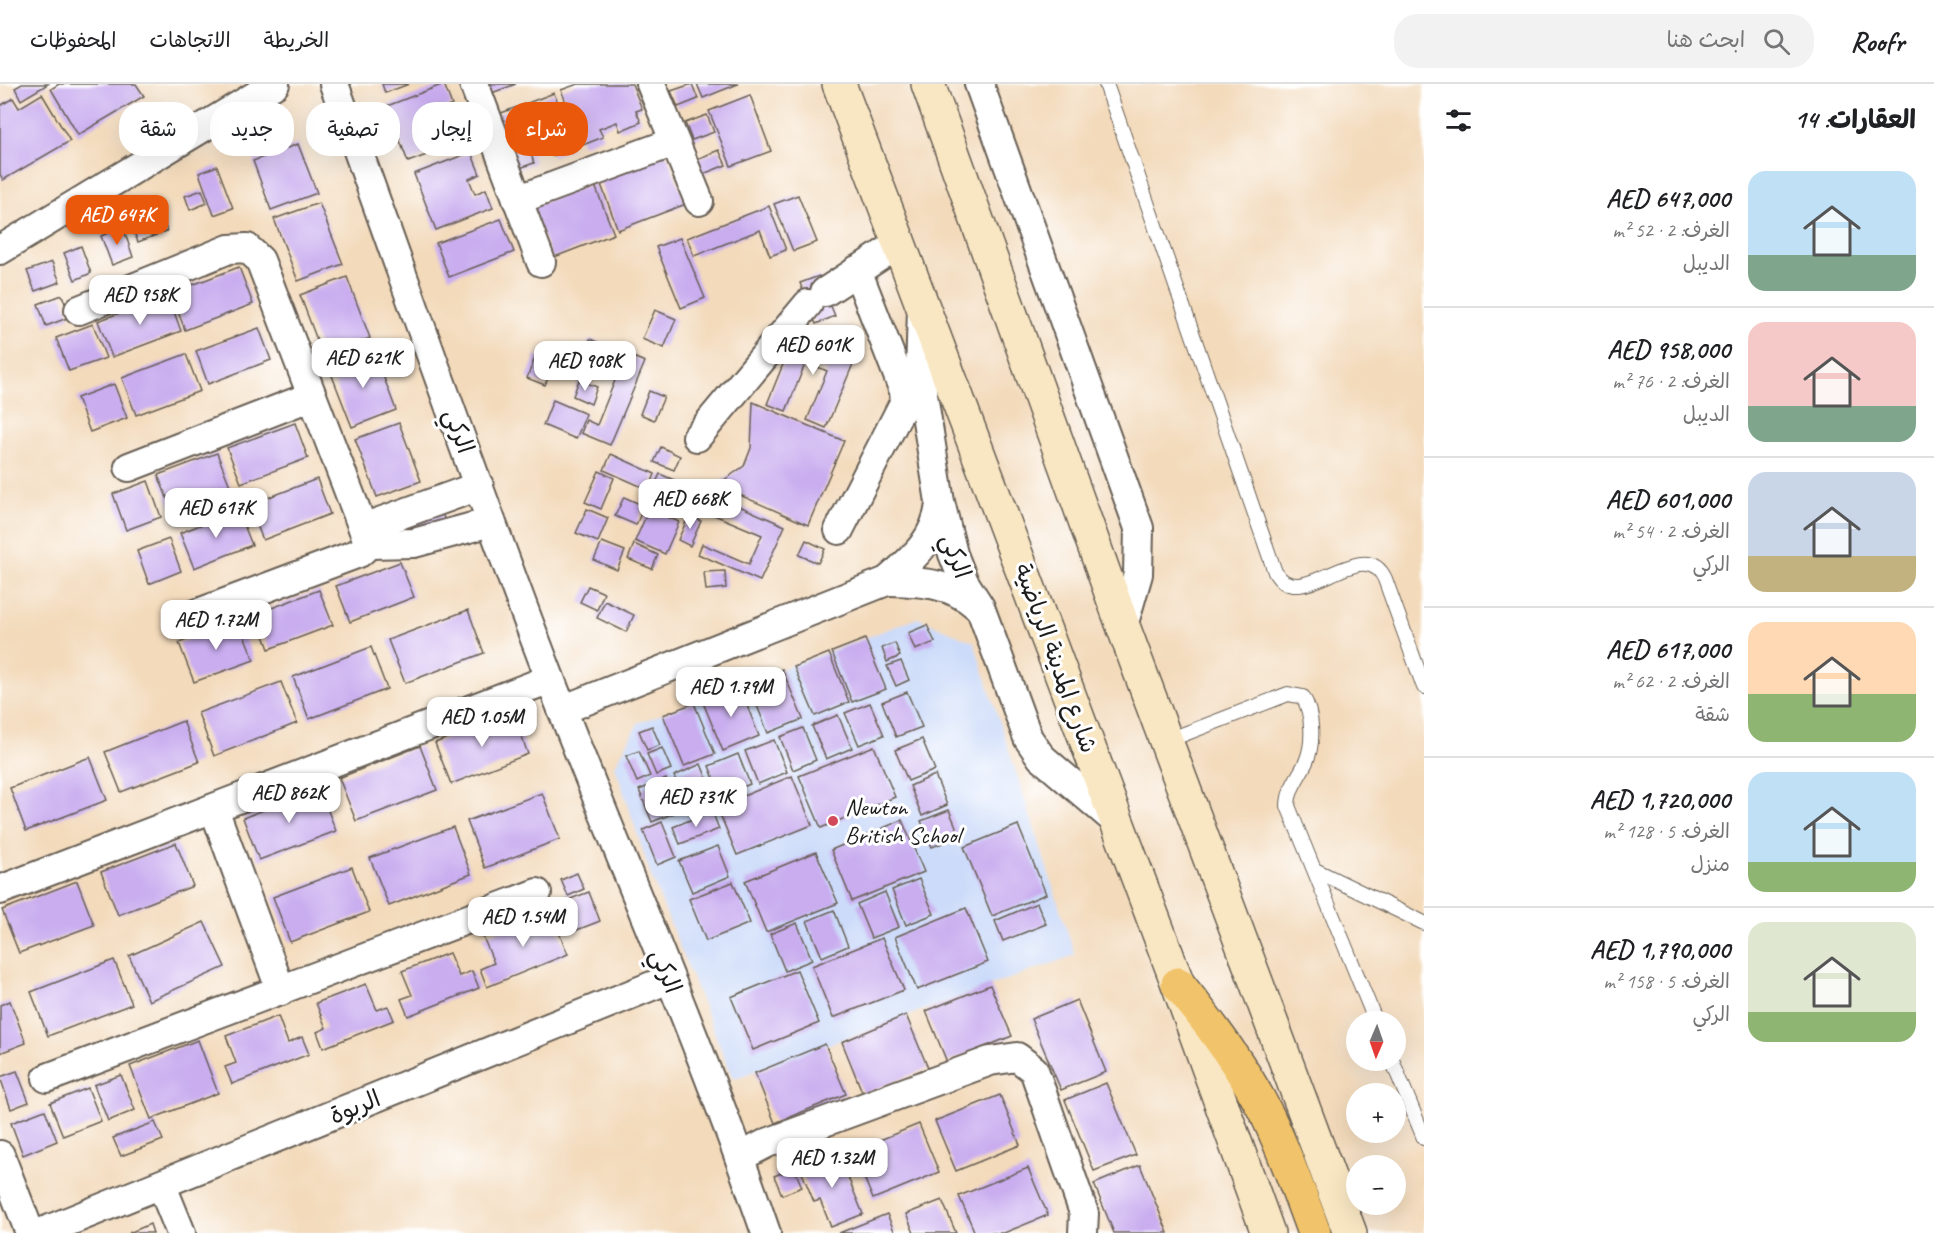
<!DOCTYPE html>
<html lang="ar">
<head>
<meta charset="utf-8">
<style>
	body { margin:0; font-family:Caveat,"Playpen Sans Arabic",sans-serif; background:#f2f2f2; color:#202124; direction:rtl; height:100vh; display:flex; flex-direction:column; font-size:22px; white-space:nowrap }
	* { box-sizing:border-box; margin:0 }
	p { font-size:20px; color:#757577 }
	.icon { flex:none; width:33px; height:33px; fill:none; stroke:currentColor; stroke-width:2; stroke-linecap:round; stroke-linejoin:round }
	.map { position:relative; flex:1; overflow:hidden; direction:ltr }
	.sheet { display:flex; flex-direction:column; background:#fff; width:510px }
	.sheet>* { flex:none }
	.banner { position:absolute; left:18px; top:18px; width:570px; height:54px; direction:rtl; display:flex; gap:12px }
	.needle { width:39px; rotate:182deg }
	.tools { position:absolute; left:1346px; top:927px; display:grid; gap:12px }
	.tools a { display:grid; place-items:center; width:60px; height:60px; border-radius:50%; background:#fff; box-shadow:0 6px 24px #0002; font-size:30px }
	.price { position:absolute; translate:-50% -51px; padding:0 14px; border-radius:12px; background:#fff; color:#222; font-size:20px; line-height:39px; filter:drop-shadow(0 2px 3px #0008) }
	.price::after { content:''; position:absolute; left:50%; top:36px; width:18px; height:14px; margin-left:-9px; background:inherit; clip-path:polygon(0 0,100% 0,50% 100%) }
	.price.current { background:#ea580c; color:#fff }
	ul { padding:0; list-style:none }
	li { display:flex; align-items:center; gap:18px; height:150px; padding:0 18px }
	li+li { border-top:2px solid #e0e0e0 }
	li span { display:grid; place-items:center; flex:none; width:168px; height:120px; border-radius:18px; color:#555 }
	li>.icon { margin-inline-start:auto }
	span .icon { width:72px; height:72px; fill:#fffc; stroke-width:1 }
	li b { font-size:26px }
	h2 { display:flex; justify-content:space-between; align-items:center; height:72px; padding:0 18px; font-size:26px }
	.chip { padding:0 21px; border-radius:24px; background:#fff; box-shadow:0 6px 24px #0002; font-size:21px; line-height:54px }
	.chip.current { background:#ea580c; color:#fff }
	header { display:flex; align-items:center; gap:36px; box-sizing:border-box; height:84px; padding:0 30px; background:#fff; border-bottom:2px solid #e0e0e0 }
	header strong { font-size:28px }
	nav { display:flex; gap:33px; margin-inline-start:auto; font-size:21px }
	.search { width:420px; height:54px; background:#f2f2f2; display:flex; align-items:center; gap:15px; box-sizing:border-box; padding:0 21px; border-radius:24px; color:#757577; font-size:22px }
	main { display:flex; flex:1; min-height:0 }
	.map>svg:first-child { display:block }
</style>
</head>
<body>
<header>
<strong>Roofr</strong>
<div class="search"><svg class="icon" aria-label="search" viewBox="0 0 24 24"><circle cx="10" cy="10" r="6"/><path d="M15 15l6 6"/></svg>ابحث هنا</div>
<nav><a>الخريطة</a><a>الاتجاهات</a><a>المحفوظات</a></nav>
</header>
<main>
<section class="sheet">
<h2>العقارات: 14<svg class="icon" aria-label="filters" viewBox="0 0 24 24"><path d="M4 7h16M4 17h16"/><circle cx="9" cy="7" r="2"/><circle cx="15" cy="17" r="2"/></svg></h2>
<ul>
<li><span style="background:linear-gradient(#bfe0f5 70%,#7fa58c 0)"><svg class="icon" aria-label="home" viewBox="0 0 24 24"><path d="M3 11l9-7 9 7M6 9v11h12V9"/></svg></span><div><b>AED 647,000</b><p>الغرف: 2 · 52 m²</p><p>الديبل</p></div></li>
<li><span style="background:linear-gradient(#f6c9c9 70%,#7fa58c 0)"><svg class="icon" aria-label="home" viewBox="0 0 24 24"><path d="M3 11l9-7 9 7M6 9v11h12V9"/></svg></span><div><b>AED 958,000</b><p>الغرف: 2 · 76 m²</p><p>الديبل</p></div></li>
<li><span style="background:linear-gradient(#c9d6e8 70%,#c2b280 0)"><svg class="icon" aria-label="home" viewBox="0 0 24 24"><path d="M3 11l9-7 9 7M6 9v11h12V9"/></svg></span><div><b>AED 601,000</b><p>الغرف: 2 · 54 m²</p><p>الركي</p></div></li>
<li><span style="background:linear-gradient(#ffd9b3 60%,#8fb573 0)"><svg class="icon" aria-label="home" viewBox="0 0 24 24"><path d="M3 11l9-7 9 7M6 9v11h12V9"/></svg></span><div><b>AED 617,000</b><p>الغرف: 2 · 62 m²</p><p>شقة</p></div></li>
<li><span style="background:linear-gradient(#bfe0f5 75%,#8fb573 0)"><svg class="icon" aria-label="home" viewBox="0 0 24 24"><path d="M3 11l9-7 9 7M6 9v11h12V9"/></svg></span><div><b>AED 1,720,000</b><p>الغرف: 5 · 128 m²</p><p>منزل</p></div></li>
<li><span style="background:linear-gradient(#dfe7d0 75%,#8fb573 0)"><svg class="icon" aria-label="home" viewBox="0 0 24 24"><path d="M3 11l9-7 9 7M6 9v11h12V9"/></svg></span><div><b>AED 1,790,000</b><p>الغرف: 5 · 158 m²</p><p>الركي</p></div></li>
</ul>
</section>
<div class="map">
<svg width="1424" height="1149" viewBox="0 0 1424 1149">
	<rect width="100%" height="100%" fill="#fff"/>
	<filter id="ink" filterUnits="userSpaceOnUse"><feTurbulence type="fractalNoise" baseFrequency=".0167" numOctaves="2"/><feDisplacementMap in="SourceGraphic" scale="12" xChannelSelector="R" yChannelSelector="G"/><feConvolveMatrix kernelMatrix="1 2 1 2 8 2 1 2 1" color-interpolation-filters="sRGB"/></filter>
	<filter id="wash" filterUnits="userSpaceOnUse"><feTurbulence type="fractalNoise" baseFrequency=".008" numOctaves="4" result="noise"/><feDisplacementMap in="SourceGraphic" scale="24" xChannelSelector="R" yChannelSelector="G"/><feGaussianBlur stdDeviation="1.35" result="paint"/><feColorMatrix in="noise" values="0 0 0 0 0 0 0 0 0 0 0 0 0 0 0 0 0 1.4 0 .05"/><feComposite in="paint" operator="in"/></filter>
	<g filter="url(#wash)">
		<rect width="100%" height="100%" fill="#f3dabb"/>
		<!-- built -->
		<path fill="#ccdbf9" d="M918 534 974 558 1075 871 733 995 651 792 615 682 638 639Z"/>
		<g id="blocks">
			<!-- building -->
			<g fill="#c9adef">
				<path d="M22 0H48L21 16 15 4Z"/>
				<path d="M59 0H136L144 12 78 51 51 5Z"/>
				<path d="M382 0H409L385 9Z"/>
				<path d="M444 0 452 21 445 24 452 40 459 37 466 56 408 78 387 22Z"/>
				<path d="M485 0H516L489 10Z"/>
				<path d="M578 0H632L642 25 636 27 641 38 620 47 617 38 599 45 603 53 583 61 561 6Z"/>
				<path d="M692 0 698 15 678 23 671 7Z"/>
				<path d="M697 0H738L703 14Z"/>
				<path d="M554 9 571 53 567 54 571 65 552 72 549 63 531 70 534 79 517 85 496 31Z"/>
				<path d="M42 10 70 57 3 96 0 90V22L13 14 19 24Z"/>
				<path d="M750 11 771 67 731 82 709 27Z"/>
				<path d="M707 31 714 48 692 56 685 39Z"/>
				<path d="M298 60 317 109 271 126 253 77Z"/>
				<path d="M719 66 726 81 703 90 697 75Z"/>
				<path d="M471 68 480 90 469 95 475 110 486 105 493 124 436 146 414 90Z"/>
				<path d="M666 69 686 120 618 146 599 95Z"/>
				<path d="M217 82 233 124 214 131 199 89Z"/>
				<path d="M594 99 614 150 552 174 531 123Z"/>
				<path d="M202 106 207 119 190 126 185 112Z"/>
				<path d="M798 111 817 158 793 167 774 120Z"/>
				<path d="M319 119 343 180 298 197 274 135Z"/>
				<path d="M157 120 167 147 138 158 127 131Z"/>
				<path d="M769 122 786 166 770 172 760 146 694 172 687 154Z"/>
				<path d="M501 135 514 168 449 193 436 159Z"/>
				<path d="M123 143 133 173 112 181 101 152Z"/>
				<path d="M680 154 705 214 681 224 656 163Z"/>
				<path d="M81 162 91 189 75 196 64 169Z"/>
				<path d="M52 178 60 198 35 207 27 187Z"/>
				<path d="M239 183 253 220 185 246 171 209Z"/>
				<path d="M819 192 835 232 816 240 800 199Z"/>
				<path d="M347 193 370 254 323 272 300 211Z"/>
				<path d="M62 211 70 233 46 242 38 220Z"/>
				<path d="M168 211 181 247 112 273 98 237Z"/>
				<path d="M655 226 676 235 664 264 642 255Z"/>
				<path d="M93 240 106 274 69 287 56 254Z"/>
				<path d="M259 244 271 276 208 300 196 267Z"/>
				<path d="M796 248 856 273 826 344 807 336 827 287 806 278 786 327 767 320Z"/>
				<path d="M590 255 645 278 610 361 581 349 586 336 597 341 618 289 582 274Z"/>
				<path d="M374 267 396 326 352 343 329 284Z"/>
				<path d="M186 270 200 307 136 331 122 294Z"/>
				<path d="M536 271 554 279 545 301 527 294Z"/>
				<path d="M579 296 597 303 591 320 573 312Z"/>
				<path d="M114 300 127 334 90 348 77 314Z"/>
				<path d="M649 307 664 313 654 336 640 330Z"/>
				<path d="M553 316 586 330 576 355 543 341Z"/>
				<path d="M753 318 844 357 808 441 717 401 744 382 751 364Z"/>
				<path d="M295 339 308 374 241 399 227 364Z"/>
				<path d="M399 339 421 397 377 413 355 355Z"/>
				<path d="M661 363 680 372 674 386 654 378Z"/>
				<path d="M217 369 232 407 173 429 158 391Z"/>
				<path d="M611 370 655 390 649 406 604 386Z"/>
				<path d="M599 387 614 394 601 425 585 418Z"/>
				<path d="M660 390 697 406 689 425 651 409Z"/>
				<path d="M317 395 330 430 263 456 249 421Z"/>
				<path d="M148 397 161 433 126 446 113 410Z"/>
				<path d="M714 411 785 442 760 497 698 470 702 460 749 480 762 451 707 428Z"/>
				<path d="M624 413 644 422 636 441 615 432Z"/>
				<path d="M440 424 445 437 409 451 404 437Z"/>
				<path d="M587 425 608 434 598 458 576 449Z"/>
				<path d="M649 425 679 438 665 470 635 457Z"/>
				<path d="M238 426 252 461 194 484 180 449Z"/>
				<path d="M689 431 701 437 690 462 678 456Z"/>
				<path d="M169 455 181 487 149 500 137 467Z"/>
				<path d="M806 456 825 465 818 479 799 471Z"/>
				<path d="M602 458 625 467 617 486 594 476Z"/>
				<path d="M634 460 658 471 652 485 628 475Z"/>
				<path d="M400 478 414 513 350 538 336 502Z"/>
				<path d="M725 487 726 504 706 506 704 488Z"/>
				<path d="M588 502 604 509 597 526 580 518Z"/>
				<path d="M319 506 333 541 269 565 256 530Z"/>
				<path d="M605 517 634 531 626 548 597 534Z"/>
				<path d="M468 526 484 569 405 599 388 556Z"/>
				<path d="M238 536 254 576 194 598 179 559Z"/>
				<path d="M927 541 935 558 915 566 908 549Z"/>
				<path d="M865 555 886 605 852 618 832 568Z"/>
				<path d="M895 559 900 572 887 578 882 564Z"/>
				<path d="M371 563 387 605 309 635 293 593Z"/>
				<path d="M829 569 849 618 815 632 794 583Z"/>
				<path d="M901 577 909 596 896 602 887 582Z"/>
				<path d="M782 585 803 635 768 649 748 599Z"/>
				<path d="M281 598 297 639 214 672 198 629Z"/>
				<path d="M739 601 759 652 723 667 702 616Z"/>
				<path d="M907 608 922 643 896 653 882 618Z"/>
				<path d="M694 619 715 670 684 682 663 631Z"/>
				<path d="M870 619 884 651 859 661 845 629Z"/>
				<path d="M513 629 528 670 451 700 435 659Z"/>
				<path d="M838 631 852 664 826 675 812 642Z"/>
				<path d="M183 637 199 678 121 708 105 668Z"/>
				<path d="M652 642 660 661 647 666 639 647Z"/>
				<path d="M803 644 816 676 793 686 780 653Z"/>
				<path d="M922 655 935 686 908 697 895 666Z"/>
				<path d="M774 656 787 688 758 700 745 667Z"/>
				<path d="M420 662 437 706 356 737 339 694Z"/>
				<path d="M874 662 895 713 821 744 799 692Z"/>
				<path d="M662 664 671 685 656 691 647 670Z"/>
				<path d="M639 667 650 692 637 698 626 672Z"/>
				<path d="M738 670 750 700 721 712 709 682Z"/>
				<path d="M90 673 107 716 26 747 10 704Z"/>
				<path d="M701 680 715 715 688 726 674 692Z"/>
				<path d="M935 691 947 721 922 732 910 702Z"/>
				<path d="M792 692 812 741 737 771 717 723Z"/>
				<path d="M666 695 679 727 652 738 639 706Z"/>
				<path d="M319 704 336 747 259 776 243 734Z"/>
				<path d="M542 709 560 755 485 784 467 737Z"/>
				<path d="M949 726 960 752 932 763 921 737Z"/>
				<path d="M712 727 719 745 680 760 673 743Z"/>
				<path d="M902 736 924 788 852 817 831 766Z"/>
				<path d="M662 738 676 773 657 781 643 746Z"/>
				<path d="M1018 741 1046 810 992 832 964 763Z"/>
				<path d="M453 743 471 790 389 822 370 774Z"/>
				<path d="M176 759 193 802 118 831 101 788Z"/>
				<path d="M718 762 730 792 692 808 679 777Z"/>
				<path d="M816 768 838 819 766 848 745 797Z"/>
				<path d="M352 783 369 828 290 858 273 813Z"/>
				<path d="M577 789 584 805 568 812 561 796Z"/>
				<path d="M919 795 934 830 906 841 892 806Z"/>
				<path d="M77 797 94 841 19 869 2 826Z"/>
				<path d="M733 798 750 839 706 857 689 815Z"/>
				<path d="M589 808 600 837 577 846 565 817Z"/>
				<path d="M885 808 899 843 871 854 857 820Z"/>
				<path d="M1037 819 1046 840 1003 857 995 837Z"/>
				<path d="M966 824 988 878 917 906 895 853Z"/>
				<path d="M549 826 568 870 487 903 480 885 494 879 483 853Z"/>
				<path d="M834 826 848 862 822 873 807 837Z"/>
				<path d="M204 838 225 883 149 917 129 872Z"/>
				<path d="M797 839 812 876 785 887 770 850Z"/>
				<path d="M882 854 904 906 833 934 812 882Z"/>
				<path d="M449 869 459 892 472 887 479 904 408 932 401 915 412 911 402 887Z"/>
				<path d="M114 876 132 920 48 952 31 908Z"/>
				<path d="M797 886 819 939 753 966 731 913Z"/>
				<path d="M366 900 377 926 388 922 394 936 323 964 317 948 326 944 316 919Z"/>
				<path d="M990 901 1012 952 947 978 926 927Z"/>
				<path d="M1077 916 1106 988 1061 1006 1031 935Z"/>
				<path d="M10 917 26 959 0 969V921Z"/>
				<path d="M906 931 928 984 863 1010 842 958Z"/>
				<path d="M278 932 288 959 302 953 309 970 232 1000 225 983 236 979 226 952Z"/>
				<path d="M198 956 218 1009 151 1035 130 982Z"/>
				<path d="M825 960 846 1010 775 1039 755 989Z"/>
				<path d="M17 987 29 1018 11 1025 0 993Z"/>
				<path d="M121 991 135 1026 108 1037 94 1001Z"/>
				<path d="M1106 999 1136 1071 1094 1087 1065 1016Z"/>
				<path d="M88 1004 101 1037 63 1052 50 1019Z"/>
				<path d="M1000 1011 1020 1061 956 1087 935 1037Z"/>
				<path d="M45 1026 57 1057 23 1071 11 1039Z"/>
				<path d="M155 1038 163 1056 121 1072 113 1054Z"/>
				<path d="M919 1040 939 1088 873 1115 853 1067Z"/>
				<path d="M838 1069 863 1130 831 1143 820 1116 814 1118 800 1084Z"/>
				<path d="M1140 1081 1168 1149H1114L1094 1100Z"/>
				<path d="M794 1084 802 1103 782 1111 774 1092Z"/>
				<path d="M1028 1084 1048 1131 1004 1149H975L959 1112Z"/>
				<path d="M942 1116 956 1149H914L906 1130Z"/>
				<path d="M887 1130 895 1149H839Z"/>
				<path d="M150 1140 153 1149H129Z"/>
			</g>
		</g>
	</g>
	<g filter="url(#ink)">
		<use href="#blocks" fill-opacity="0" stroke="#675e54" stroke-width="1.5"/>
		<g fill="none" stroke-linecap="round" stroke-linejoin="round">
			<!-- service casing -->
			<g stroke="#675e54" stroke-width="16">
				<g id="service">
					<path d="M1106 0 1275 488C1300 532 1363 447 1385 495L1424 603"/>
					<path d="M1166 657 1288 610 1303 613C1313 630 1314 660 1306 678 1299 693 1288 705 1288 722L1376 938"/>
					<path d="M1315 786 1424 839"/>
					<path d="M1392 976 1424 1054"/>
				</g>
			</g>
			<!-- minor casing -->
			<g stroke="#675e54" stroke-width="32">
				<g id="minor">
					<path d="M334 0C406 199 475 400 551 597 622 781 702 962 766 1149"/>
					<path d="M474 0 541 178"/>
					<path d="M651 0 699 117"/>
					<path d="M979 0 1139 444 1138 490 1123 542"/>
					<path d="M517 116 674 58"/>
					<path d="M0 166 275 0"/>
					<path d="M825 208 900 159"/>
					<path d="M922 224 920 292 940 418 953 470 964 498 980 523 1028 654 1041 673 1118 739"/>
					<path d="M79 226 229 165 247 164 260 176 369 460 359 469 185 534"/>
					<path d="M697 353 808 220"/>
					<path d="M129 383 312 312"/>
					<path d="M363 444 479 402"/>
					<path d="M839 446 905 317 904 307 857 186"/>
					<path d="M369 460 414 459 491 438"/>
					<path d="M887 497C921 498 950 498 977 522"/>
					<path d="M562 626 887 497C912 475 936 456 940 420"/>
					<path d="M214 725 281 907"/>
					<path d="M0 806 550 595"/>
					<path d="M47 994 537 809"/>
					<path d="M0 1071 30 1149"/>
					<path d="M740 1073 767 1059 990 977 1017 973 1034 986 1084 1129 1083 1149"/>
					<path d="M162 1102 181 1149"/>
					<path d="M40 1149 669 895"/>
				</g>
			</g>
			<!-- secondary casing -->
			<g stroke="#675e54" stroke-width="36">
				<g id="secondary">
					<path d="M839 0 1178 900 1268 1149"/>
					<path d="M928 0 1123 542 1350 1149"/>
				</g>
			</g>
			<!-- primary casing -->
			<g stroke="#675e54" stroke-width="36">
				<path id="primary" d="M1178 900C1212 942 1244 985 1268 1033 1286 1071 1300 1110 1314 1149"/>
			</g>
			<!-- service -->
			<use href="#service" stroke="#fff" stroke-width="14"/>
			<!-- minor -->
			<use href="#minor" stroke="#fff" stroke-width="28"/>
			<!-- secondary -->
			<use href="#secondary" stroke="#f9e7c3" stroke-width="33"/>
			<!-- primary -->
			<use href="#primary" stroke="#f1c36a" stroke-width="33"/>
		</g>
	</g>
	<!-- markers -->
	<circle fill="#d1495b" stroke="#fff" stroke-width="2" cx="833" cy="737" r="6"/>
	<g text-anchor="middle" stroke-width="6" stroke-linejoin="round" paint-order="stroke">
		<!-- street labels -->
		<g font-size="24" fill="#1c1c1c" stroke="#fff">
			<text transform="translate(459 347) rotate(70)" y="8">الركي</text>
			<text transform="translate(956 472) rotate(70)" y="8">الركي</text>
			<text transform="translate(1056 574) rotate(70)" y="8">شارع المدينة الرياضية</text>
			<text transform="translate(666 887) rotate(68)" y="8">الركي</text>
			<text transform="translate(355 1023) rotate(-22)" y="8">الربوة</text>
		</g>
		<!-- poi labels -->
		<g font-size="24" fill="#1c1c1c" stroke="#fff" text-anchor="start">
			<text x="845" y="731">Newton<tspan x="845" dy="28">British School</tspan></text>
		</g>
	</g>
</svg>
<div class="tools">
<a><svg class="needle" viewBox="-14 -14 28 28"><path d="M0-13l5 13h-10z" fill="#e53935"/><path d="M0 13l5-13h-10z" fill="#757577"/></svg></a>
<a>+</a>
<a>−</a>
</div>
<b class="price current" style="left:117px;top:162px">AED 647K</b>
<b class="price" style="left:140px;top:242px">AED 958K</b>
<b class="price" style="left:813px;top:292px">AED 601K</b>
<b class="price" style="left:363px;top:305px">AED 621K</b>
<b class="price" style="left:585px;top:308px">AED 908K</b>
<b class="price" style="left:690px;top:446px">AED 668K</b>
<b class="price" style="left:216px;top:455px">AED 617K</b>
<b class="price" style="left:216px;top:567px">AED 1.72M</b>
<b class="price" style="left:731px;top:634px">AED 1.79M</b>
<b class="price" style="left:482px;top:664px">AED 1.05M</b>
<b class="price" style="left:289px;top:740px">AED 862K</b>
<b class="price" style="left:696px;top:744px">AED 731K</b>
<b class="price" style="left:523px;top:864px">AED 1.54M</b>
<b class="price" style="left:832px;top:1105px">AED 1.32M</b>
<div class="banner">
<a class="chip current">شراء</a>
<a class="chip">إيجار</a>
<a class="chip">تصفية</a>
<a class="chip">جديد</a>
<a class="chip">شقة</a>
</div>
</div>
</main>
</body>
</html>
